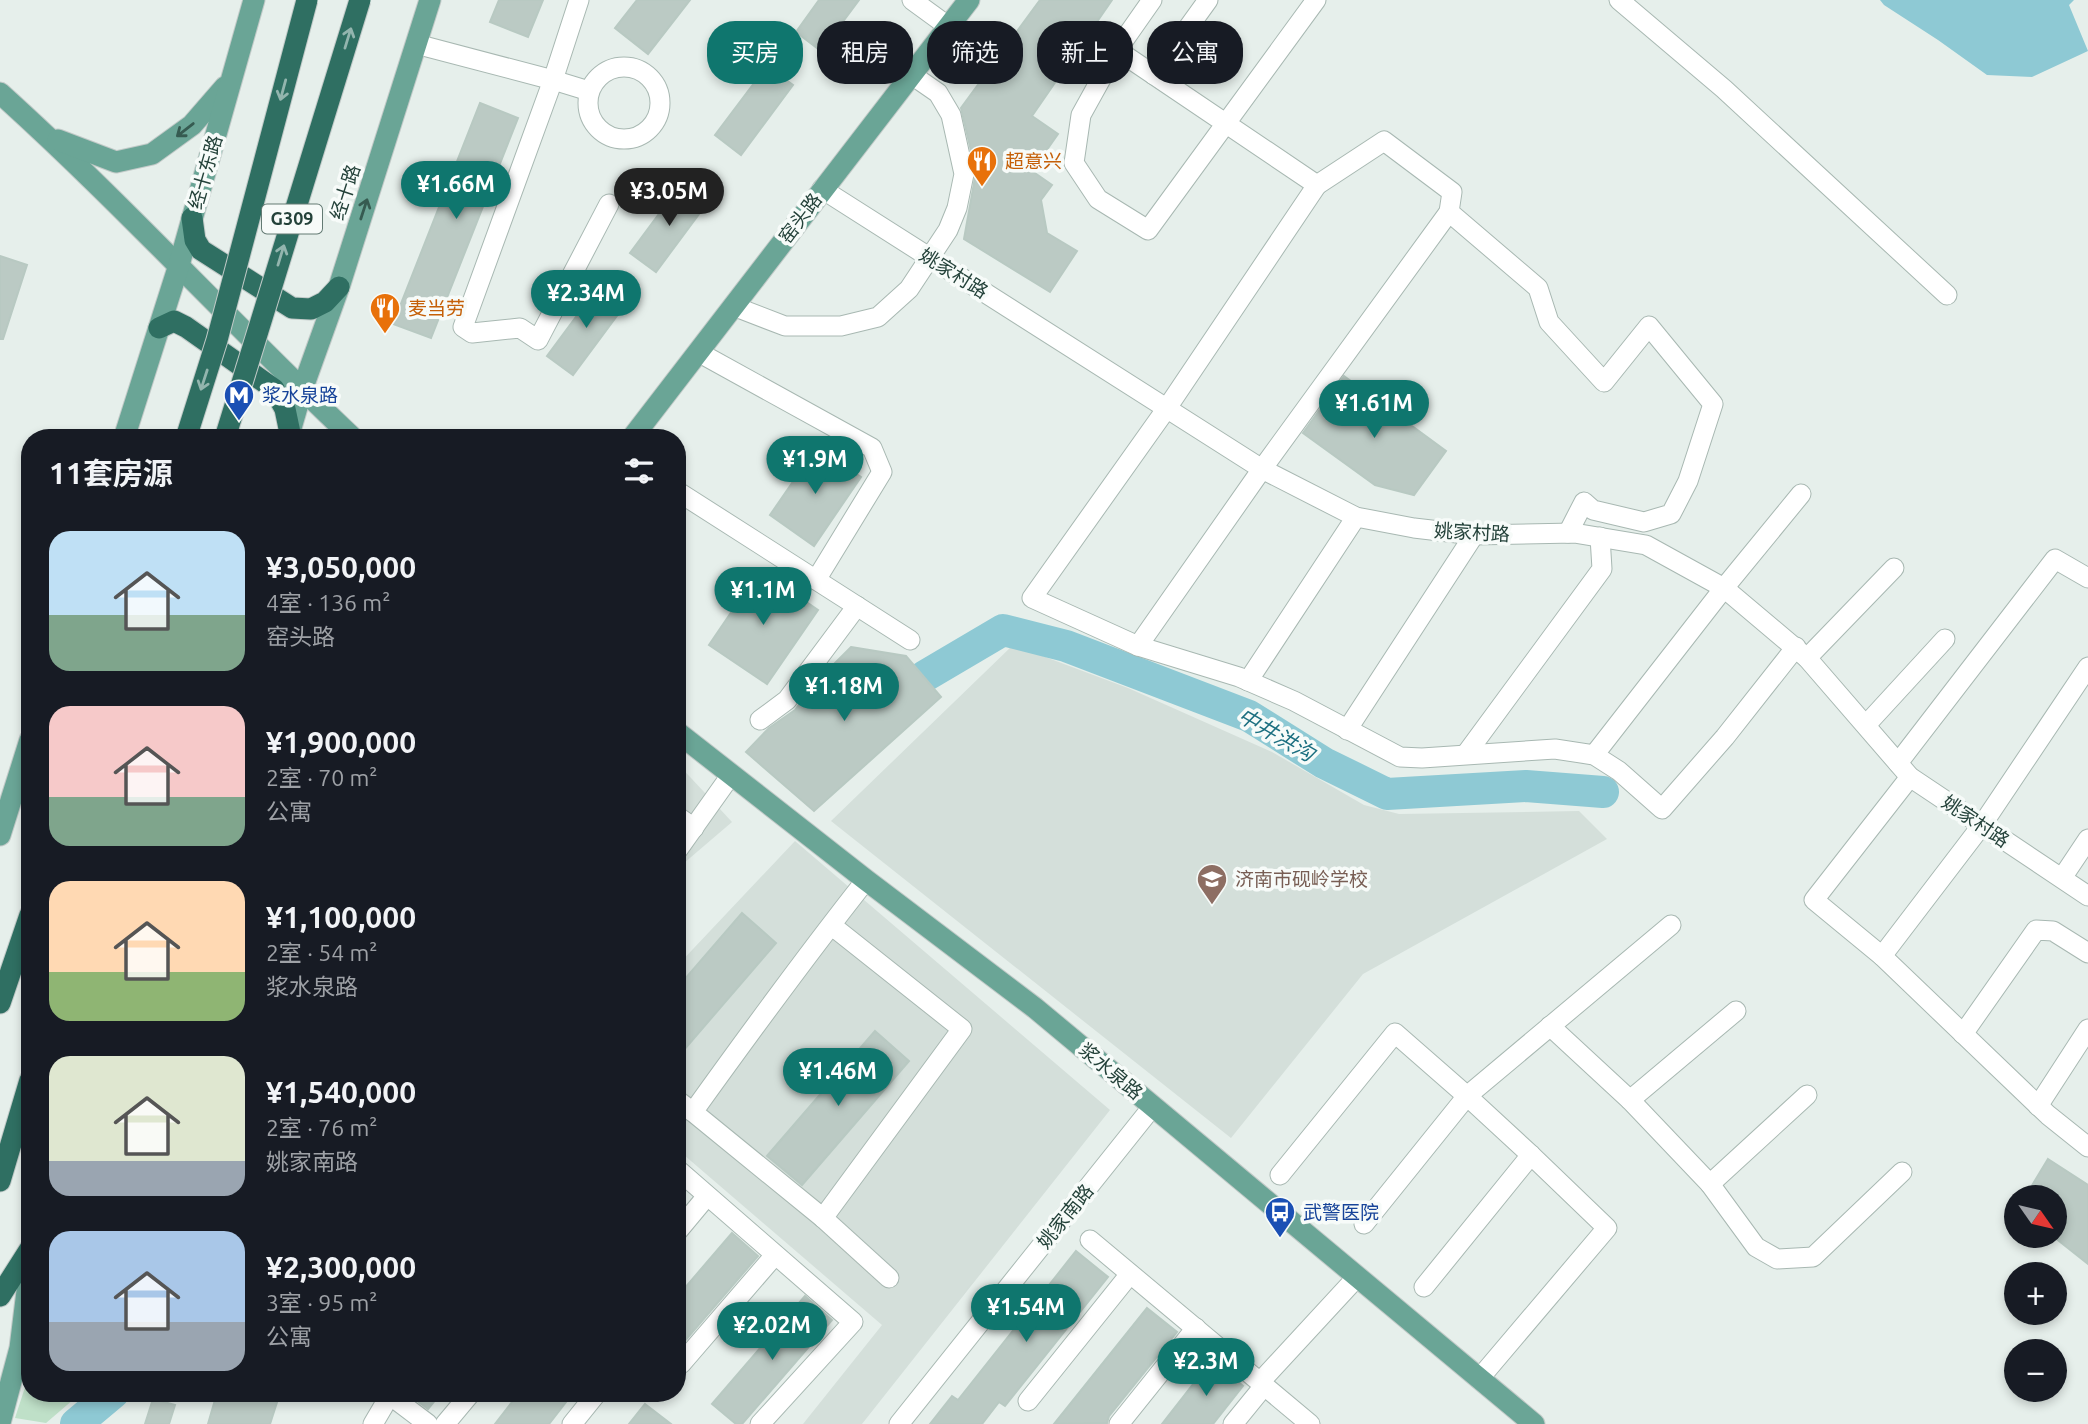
<!DOCTYPE html>
<html lang="zh">
<head>
<meta charset="utf-8">
<style>
	body { margin:0; font-family:Ubuntu,"Noto Sans SC",sans-serif; background:#20242c; color:#f1f3f6; height:100vh; display:flex; flex-direction:column; font-size:26px; white-space:nowrap }
	* { box-sizing:border-box; margin:0 }
	p { font-size:23px; color:#9ea1a6 }
	.icon { flex:none; width:38px; height:38px; fill:none; stroke:currentColor; stroke-width:2; stroke-linecap:round; stroke-linejoin:round }
	.map { position:relative; flex:1; overflow:hidden }
	.panel { position:absolute; left:21px; top:429px; width:665px; height:973px; display:flex; flex-direction:column; background:#171b24; border-radius:28px; box-shadow:0 4px 10px #0003 }
	.panel>* { flex:none }
	.guide { position:absolute; left:707px; top:21px; width:665px; height:63px; display:flex; gap:14px }
	.needle { width:46px; rotate:124deg }
	.fabs { position:absolute; left:2004px; top:1185px; display:grid; gap:14px }
	.fabs a { display:grid; place-items:center; width:63px; height:63px; border-radius:50%; background:#171b24; box-shadow:0 4px 10px #0003; font-size:35px }
	.price { position:absolute; translate:-50% -60px; padding:0 16px; border-radius:24px; background:#0f766e; color:#fff; font-size:23px; line-height:46px; filter:drop-shadow(0 2px 4px #0008) }
	.price::after { content:''; position:absolute; left:50%; top:42px; width:21px; height:16px; margin-left:-10px; background:inherit; clip-path:polygon(0 0,100% 0,50% 100%) }
	.price.active { background:#222; color:#fff }
	ul { padding:0; list-style:none }
	li { display:flex; align-items:center; gap:21px; height:175px; padding:0 28px }
	li span { display:grid; place-items:center; flex:none; width:196px; height:140px; border-radius:21px; color:#555 }
	li>.icon { margin-inline-start:auto }
	span .icon { width:84px; height:84px; fill:#fffc; stroke-width:1 }
	li b { font-size:30px }
	h2 { display:flex; justify-content:space-between; align-items:center; height:84px; padding:0 28px; font-size:30px }
	.pill { padding:0 24px; border-radius:28px; background:#171b24; box-shadow:0 4px 10px #0003; font-size:24px; line-height:63px }
	.pill.active { background:#0f766e; color:#fff }
	.map>svg:first-child { display:block }
</style>
</head>
<body>
<div class="map">
<svg width="2088" height="1424" viewBox="0 0 2088 1424">
	<rect width="100%" height="100%" fill="#e6efeb"/>
	<!-- built -->
	<g fill="#d4dfda">
		<path d="M1013 645 1128 688 1272 752 1364 805 1399 814 1579 811 1607 839 1363 974 1231 1138 831 821Z"/>
		<path d="M677 763 732 822 677 869Z"/>
		<path d="M795 841 1110 1110 862 1424H803L882 1325 677 1149V966Z"/>
	</g>
	<!-- green -->
	<path fill="#bfe0c8" d="M30 1372V1393H81L46 1423 15 1418Z"/>
	<!-- water -->
	<path fill="#8ec9d4" d="M1880 0H2074L2069 5 2088 51 2032 77 1987 75 1938 40 1884 5Z"/>
	<g fill="none" stroke-linecap="round" stroke-linejoin="round">
		<!-- river -->
		<g stroke="#8ec9d4" stroke-width="32">
			<path d="M925 676 1003 630 1066 646 1249 716 1324 763 1387 794 1526 786 1603 792"/>
			<path d="M76 1424 113 1393"/>
		</g>
	</g>
	<!-- building -->
	<g fill="#bbcac4" stroke="#b8c9c2" stroke-width="2">
		<path d="M499 0H543L528 37 490 22Z"/>
		<path d="M637 0H690L648 54 615 28Z"/>
		<path d="M819 0H859L821 51 796 32Z"/>
		<path d="M1040 0H1112L1032 116 1058 134 1032 171 1052 185 1041 200 1047 233 1077 251 1050 292 964 239 976 172 961 108Z"/>
		<path d="M767 66 793 85 741 155 715 135Z"/>
		<path d="M480 103 518 118 431 338 393 324Z"/>
		<path d="M682 183 708 202 656 272 630 253Z"/>
		<path d="M0 256 27 265 3 339H0Z"/>
		<path d="M599 286 625 305 573 375 547 356Z"/>
		<path d="M1344 376 1446 451 1414 495 1375 485 1303 433Z"/>
		<path d="M817 447 861 477 814 546 770 515Z"/>
		<path d="M760 570 818 610 767 684 709 645Z"/>
		<path d="M851 647 906 656 941 697 814 811 746 752 769 728 795 710 815 683Z"/>
		<path d="M742 913 776 943 677 1058V988Z"/>
		<path d="M875 1031 909 1061 802 1185 767 1156Z"/>
		<path d="M2048 1159 2088 1185V1264L2054 1237V1197H2025Z"/>
		<path d="M732 1233 758 1256 677 1350V1297Z"/>
		<path d="M1076 1251 1108 1277 1005 1406 999 1402 982 1424H930L952 1396 958 1400Z"/>
		<path d="M805 1296 832 1320 742 1424H736L712 1404Z"/>
		<path d="M1147 1308 1177 1332 1109 1416 1107 1423 1054 1424Z"/>
		<path d="M1212 1360 1243 1386 1213 1424H1162Z"/>
		<path d="M217 1393H280L270 1424H208Z"/>
		<path d="M407 1393H441L428 1409Z"/>
		<path d="M519 1393H573L549 1424H495Z"/>
		<path d="M153 1399 175 1405 169 1424H145Z"/>
		<path d="M645 1404 671 1424H629Z"/>
	</g>
	<g fill="none" stroke-linecap="round" stroke-linejoin="round">
		<!-- minor casing -->
		<g stroke="#a8b8b2" stroke-width="21">
			<g id="minor">
				<path d="M912 0 949 27"/>
				<path d="M1619 0 1724 89 1947 295"/>
				<path d="M416 44 553 80 579 0"/>
				<path d="M1117 50 1152 0"/>
				<circle cx="624" cy="103" r="36"/>
				<path d="M1154 75 1208 0"/>
				<path d="M589 91 553 80 463 327 472 333 520 328 538 340 609 204"/>
				<path d="M1317 185 1384 141 1452 192 1449 212 1538 288 1549 322 1604 382 1649 326 1713 404 1688 481 1671 514 1644 522 1593 510 1584 502 1568 533"/>
				<path d="M822 189 1262 469 1356 517 1414 528 1474 535 1574 533 1646 545 1724 588 1807 658 1910 777 2088 896"/>
				<path d="M1449 212 1262 469 1138 646 1239 677 1294 701 1400 757 1422 758 1555 749 1594 755 1619 771 1662 809 1725 737 1796 647"/>
				<path d="M733 306 785 326H841L878 317 909 289 948 230 957 208 964 174 951 115 938 93 912 75"/>
				<path d="M698 352 872 448 882 472 816 580"/>
				<path d="M677 491 910 640"/>
				<path d="M1138 646 1032 598 1167 408 1317 185C1250 140 1183 95 1117 50L1081 115 1074 163 1098 199 1148 230 1316 0"/>
				<path d="M1807 658 1894 568"/>
				<path d="M1248 681 1356 517"/>
				<path d="M760 720 787 700 857 606"/>
				<path d="M1866 725 1945 639"/>
				<path d="M1347 730 1474 535"/>
				<path d="M1466 754 1602 569 1600 537"/>
				<path d="M1594 755 1724 588 1801 494"/>
				<path d="M1898 763 2055 559 2088 578"/>
				<path d="M1910 777 1814 900 1882 956 2048 1115 2088 1147"/>
				<path d="M677 816 694 828"/>
				<path d="M677 851 731 775"/>
				<path d="M2062 878 2088 839"/>
				<path d="M831 925 962 1029 823 1218 693 1112C749 1034 806 956 866 880"/>
				<path d="M1882 956 1982 825 2088 667"/>
				<path d="M1550 1026 1630 1100 1736 1011"/>
				<path d="M1963 1034 2036 930 2053 931 2088 953"/>
				<path d="M677 1100 693 1112"/>
				<path d="M1630 1100 1710 1184 1807 1095"/>
				<path d="M2038 1106 2088 1029"/>
				<path d="M677 1169 853 1322 760 1424"/>
				<path d="M1280 1175 1395 1033 1467 1096 1671 925"/>
				<path d="M1710 1184 1756 1247 1777 1259 1813 1257 1902 1172"/>
				<path d="M823 1218 889 1278"/>
				<path d="M1364 1224 1467 1096 1531 1155"/>
				<path d="M677 1232 707 1196"/>
				<path d="M1090 1240 1310 1424"/>
				<path d="M1424 1287 1531 1155 1607 1228 1479 1379"/>
				<path d="M681 1364 775 1255"/>
				<path d="M1260 1382 1357 1277"/>
				<path d="M387 1393 428 1424"/>
				<path d="M1028 1401 1130 1274"/>
				<path d="M373 1424 390 1395"/>
				<path d="M445 1424 471 1393"/>
				<path d="M572 1424 597 1393"/>
				<path d="M899 1424 1153 1106"/>
				<path d="M1119 1424 1196 1328"/>
				<path d="M1233 1424 1264 1386"/>
			</g>
		</g>
		<!-- major casing -->
		<g stroke="#c2cac8" stroke-width="23">
			<g id="major">
				<path d="M0 93C122 203 233 325 353 438"/>
				<path d="M58 140 116 162 152 154 192 125 225 87"/>
				<path d="M124 438 179 265 254 0"/>
				<path d="M288 438 302 390 339 287 430 0"/>
				<path d="M632 438 969 0"/>
				<path d="M677 732 866 880 1035 1008 1534 1424"/>
				<path d="M0 835 30 740"/>
				<path d="M0 1423 20 1348 30 1267"/>
			</g>
		</g>
		<!-- highway casing -->
		<g stroke="#c2cac8" stroke-width="23">
			<g id="highway">
				<path d="M192 218 195 240 201 250 292 308 311 309 325 302 339 287"/>
				<path d="M159 328 174 321 186 327 274 389 285 409 290 433"/>
				<path d="M0 1003 30 915"/>
				<path d="M0 1181 30 1080"/>
				<path d="M0 1296 30 1249"/>
			</g>
		</g>
		<!-- minor -->
		<use href="#minor" stroke="#fff" stroke-width="19"/>
		<!-- major -->
		<use href="#major" stroke="#6aa596" stroke-width="21"/>
		<!-- highway -->
		<use href="#highway" stroke="#2f6f62" stroke-width="21"/>
		<!-- highway-bridge casing -->
		<g stroke="#c2cac8" stroke-width="23" stroke-linecap="butt">
			<g id="highway-bridge">
				<path d="M186 438 217 340 307 0"/>
				<path d="M225 438 360 0"/>
			</g>
		</g>
		<!-- highway-bridge -->
		<use href="#highway-bridge" stroke="#2f6f62" stroke-width="21"/>
	</g>
	<!-- one-way arrows -->
	<defs><path id="oneway-shaft" d="M-6 0H5M1.5-3L5.5 0L1.5 3" fill="none" stroke-width="1.6" stroke-linecap="round" stroke-linejoin="round" transform="scale(1.75)"/></defs>
	<g stroke="#93b5ae">
		<use href="#oneway-shaft" transform="translate(348 38) rotate(-73)"/>
		<use href="#oneway-shaft" transform="translate(283 90) rotate(105)"/>
		<use href="#oneway-shaft" transform="translate(281 255) rotate(-73)"/>
		<use href="#oneway-shaft" transform="translate(204 380) rotate(108)"/>
	</g>
	<g stroke="#365b51">
		<use href="#oneway-shaft" transform="translate(185 130) rotate(142)"/>
		<use href="#oneway-shaft" transform="translate(364 209) rotate(-72)"/>
	</g>
	<!-- icons -->
	<defs>
		<g id="restaurant-pin" transform="scale(1.575)"><path d="M0 17L-7.5 6A9.5 9.5 0 1 1 7.5 6Z" fill="#e8710a" stroke="#f7fbf9"/><path d="M-5-6h1v4h1v-4h1v4h1v-4h1v5L-1.5 .5V6h-2V.5L-5-1ZM5-6V6H3V1.5H1.5Q1.5-4 5-6Z" fill="#fff"/></g>
		<g id="metro-pin" transform="scale(1.575)"><path d="M0 17L-7.5 6A9.5 9.5 0 1 1 7.5 6Z" fill="#1a4fb4" stroke="#f7fbf9"/><path d="M-5.5 5V-5H-3L0 0L3-5H5.5V5H3V-.5L0 4L-3-.5V5Z" fill="#fff"/></g>
		<g id="school-pin" transform="scale(1.575)"><path d="M0 17L-7.5 6A9.5 9.5 0 1 1 7.5 6Z" fill="#8d6e63" stroke="#f7fbf9"/><path d="M0-5L7-2L0 1L-7-2ZM-4 1L0 2.5L4 1V4Q0 6-4 4Z" fill="#fff"/></g>
		<g id="bus-pin" transform="scale(1.575)"><path d="M0 17L-7.5 6A9.5 9.5 0 1 1 7.5 6Z" fill="#1a4fb4" stroke="#f7fbf9"/><path d="M-5-6H5V4H4V6H2V4H-2V6H-4V4H-5ZM-3.5-4V0h7V-4ZM-3.5 1.2v1.5H-2V1.2ZM2 1.2v1.5H3.5V1.2Z" fill="#fff"/></g>
	</defs>
	<g fill-rule="evenodd">
		<use href="#restaurant-pin" x="982" y="161"/>
		<use href="#restaurant-pin" x="385" y="308"/>
		<use href="#metro-pin" x="239" y="395"/>
		<use href="#school-pin" x="1212" y="879"/>
		<use href="#bus-pin" x="1280" y="1212"/>
	</g>
	<g text-anchor="middle" stroke-width="7" stroke-linejoin="round" paint-order="stroke">
		<!-- shield labels -->
		<rect fill="#f7fbf9" stroke="#637a73" stroke-width="2" x="262" y="204.5" width="60" height="29" rx="5"/>
		<g font-size="18" font-weight="bold" fill="#24423a">
			<text x="292" y="225">G309</text>
		</g>
		<!-- food labels -->
		<g font-size="19" fill="#c56008" stroke="#f7fbf9" text-anchor="start">
			<text x="1005" y="168">超意兴</text>
			<text x="408" y="315">麦当劳</text>
		</g>
		<!-- street labels -->
		<g font-size="19" fill="#24423a" stroke="#f7fbf9">
			<text transform="translate(205 172) rotate(-74)" y="7">经十东路</text>
			<text transform="translate(345 192) rotate(-72)" y="7">经十路</text>
			<text transform="translate(800 218) rotate(-53)" y="7">窑头路</text>
			<text transform="translate(954 273) rotate(32)" y="7">姚家村路</text>
			<text transform="translate(1472 532) rotate(3)" y="7">姚家村路</text>
			<text transform="translate(1976 821) rotate(34)" y="7">姚家村路</text>
			<text transform="translate(1111 1071) rotate(40)" y="7">浆水泉路</text>
			<text transform="translate(1065 1216) rotate(-51)" y="7">姚家南路</text>
		</g>
		<!-- transit labels -->
		<g font-size="19" fill="#164399" stroke="#f7fbf9" text-anchor="start">
			<text x="262" y="402">浆水泉路</text>
			<text x="1303" y="1219">武警医院</text>
		</g>
		<!-- education labels -->
		<g font-size="19" fill="#785e54" stroke="#f7fbf9" text-anchor="start">
			<text x="1235" y="886">济南市砚岭学校</text>
		</g>
		<!-- water labels -->
		<g font-size="21" font-style="italic" fill="#1c6f80" stroke="#f7fbf9">
			<text transform="translate(1276 735) rotate(30)" y="7">中井洪沟</text>
		</g>
	</g>
</svg>
<div class="fabs">
<a><svg class="needle" viewBox="-14 -14 28 28"><path d="M0-13l5 13h-10z" fill="#e53935"/><path d="M0 13l5-13h-10z" fill="#9ea1a6"/></svg></a>
<a>+</a>
<a>−</a>
</div>
<b class="price" style="left:456px;top:221px">¥1.66M</b>
<b class="price active" style="left:669px;top:228px">¥3.05M</b>
<b class="price" style="left:586px;top:330px">¥2.34M</b>
<b class="price" style="left:1374px;top:440px">¥1.61M</b>
<b class="price" style="left:815px;top:496px">¥1.9M</b>
<b class="price" style="left:763px;top:627px">¥1.1M</b>
<b class="price" style="left:844px;top:723px">¥1.18M</b>
<b class="price" style="left:838px;top:1108px">¥1.46M</b>
<b class="price" style="left:1026px;top:1344px">¥1.54M</b>
<b class="price" style="left:772px;top:1362px">¥2.02M</b>
<b class="price" style="left:1206px;top:1398px">¥2.3M</b>
<div class="guide">
<a class="pill active">买房</a>
<a class="pill">租房</a>
<a class="pill">筛选</a>
<a class="pill">新上</a>
<a class="pill">公寓</a>
</div>
<section class="panel">
<h2>11套房源<svg class="icon" aria-label="filters" viewBox="0 0 24 24"><path d="M4 7h16M4 17h16"/><circle cx="9" cy="7" r="2"/><circle cx="15" cy="17" r="2"/></svg></h2>
<ul>
<li><span style="background:linear-gradient(#bfe0f5 60%,#7fa58c 0)"><svg class="icon" aria-label="home" viewBox="0 0 24 24"><path d="M3 11l9-7 9 7M6 9v11h12V9"/></svg></span><div><b>¥3,050,000</b><p>4室 · 136 m²</p><p>窑头路</p></div></li>
<li><span style="background:linear-gradient(#f6c9c9 65%,#7fa58c 0)"><svg class="icon" aria-label="home" viewBox="0 0 24 24"><path d="M3 11l9-7 9 7M6 9v11h12V9"/></svg></span><div><b>¥1,900,000</b><p>2室 · 70 m²</p><p>公寓</p></div></li>
<li><span style="background:linear-gradient(#ffd9b3 65%,#8fb573 0)"><svg class="icon" aria-label="home" viewBox="0 0 24 24"><path d="M3 11l9-7 9 7M6 9v11h12V9"/></svg></span><div><b>¥1,100,000</b><p>2室 · 54 m²</p><p>浆水泉路</p></div></li>
<li><span style="background:linear-gradient(#dfe7d0 75%,#9aa5b1 0)"><svg class="icon" aria-label="home" viewBox="0 0 24 24"><path d="M3 11l9-7 9 7M6 9v11h12V9"/></svg></span><div><b>¥1,540,000</b><p>2室 · 76 m²</p><p>姚家南路</p></div></li>
<li><span style="background:linear-gradient(#a9c7e8 65%,#9aa5b1 0)"><svg class="icon" aria-label="home" viewBox="0 0 24 24"><path d="M3 11l9-7 9 7M6 9v11h12V9"/></svg></span><div><b>¥2,300,000</b><p>3室 · 95 m²</p><p>公寓</p></div></li>
</ul>
</section>
</div>
</body>
</html>
